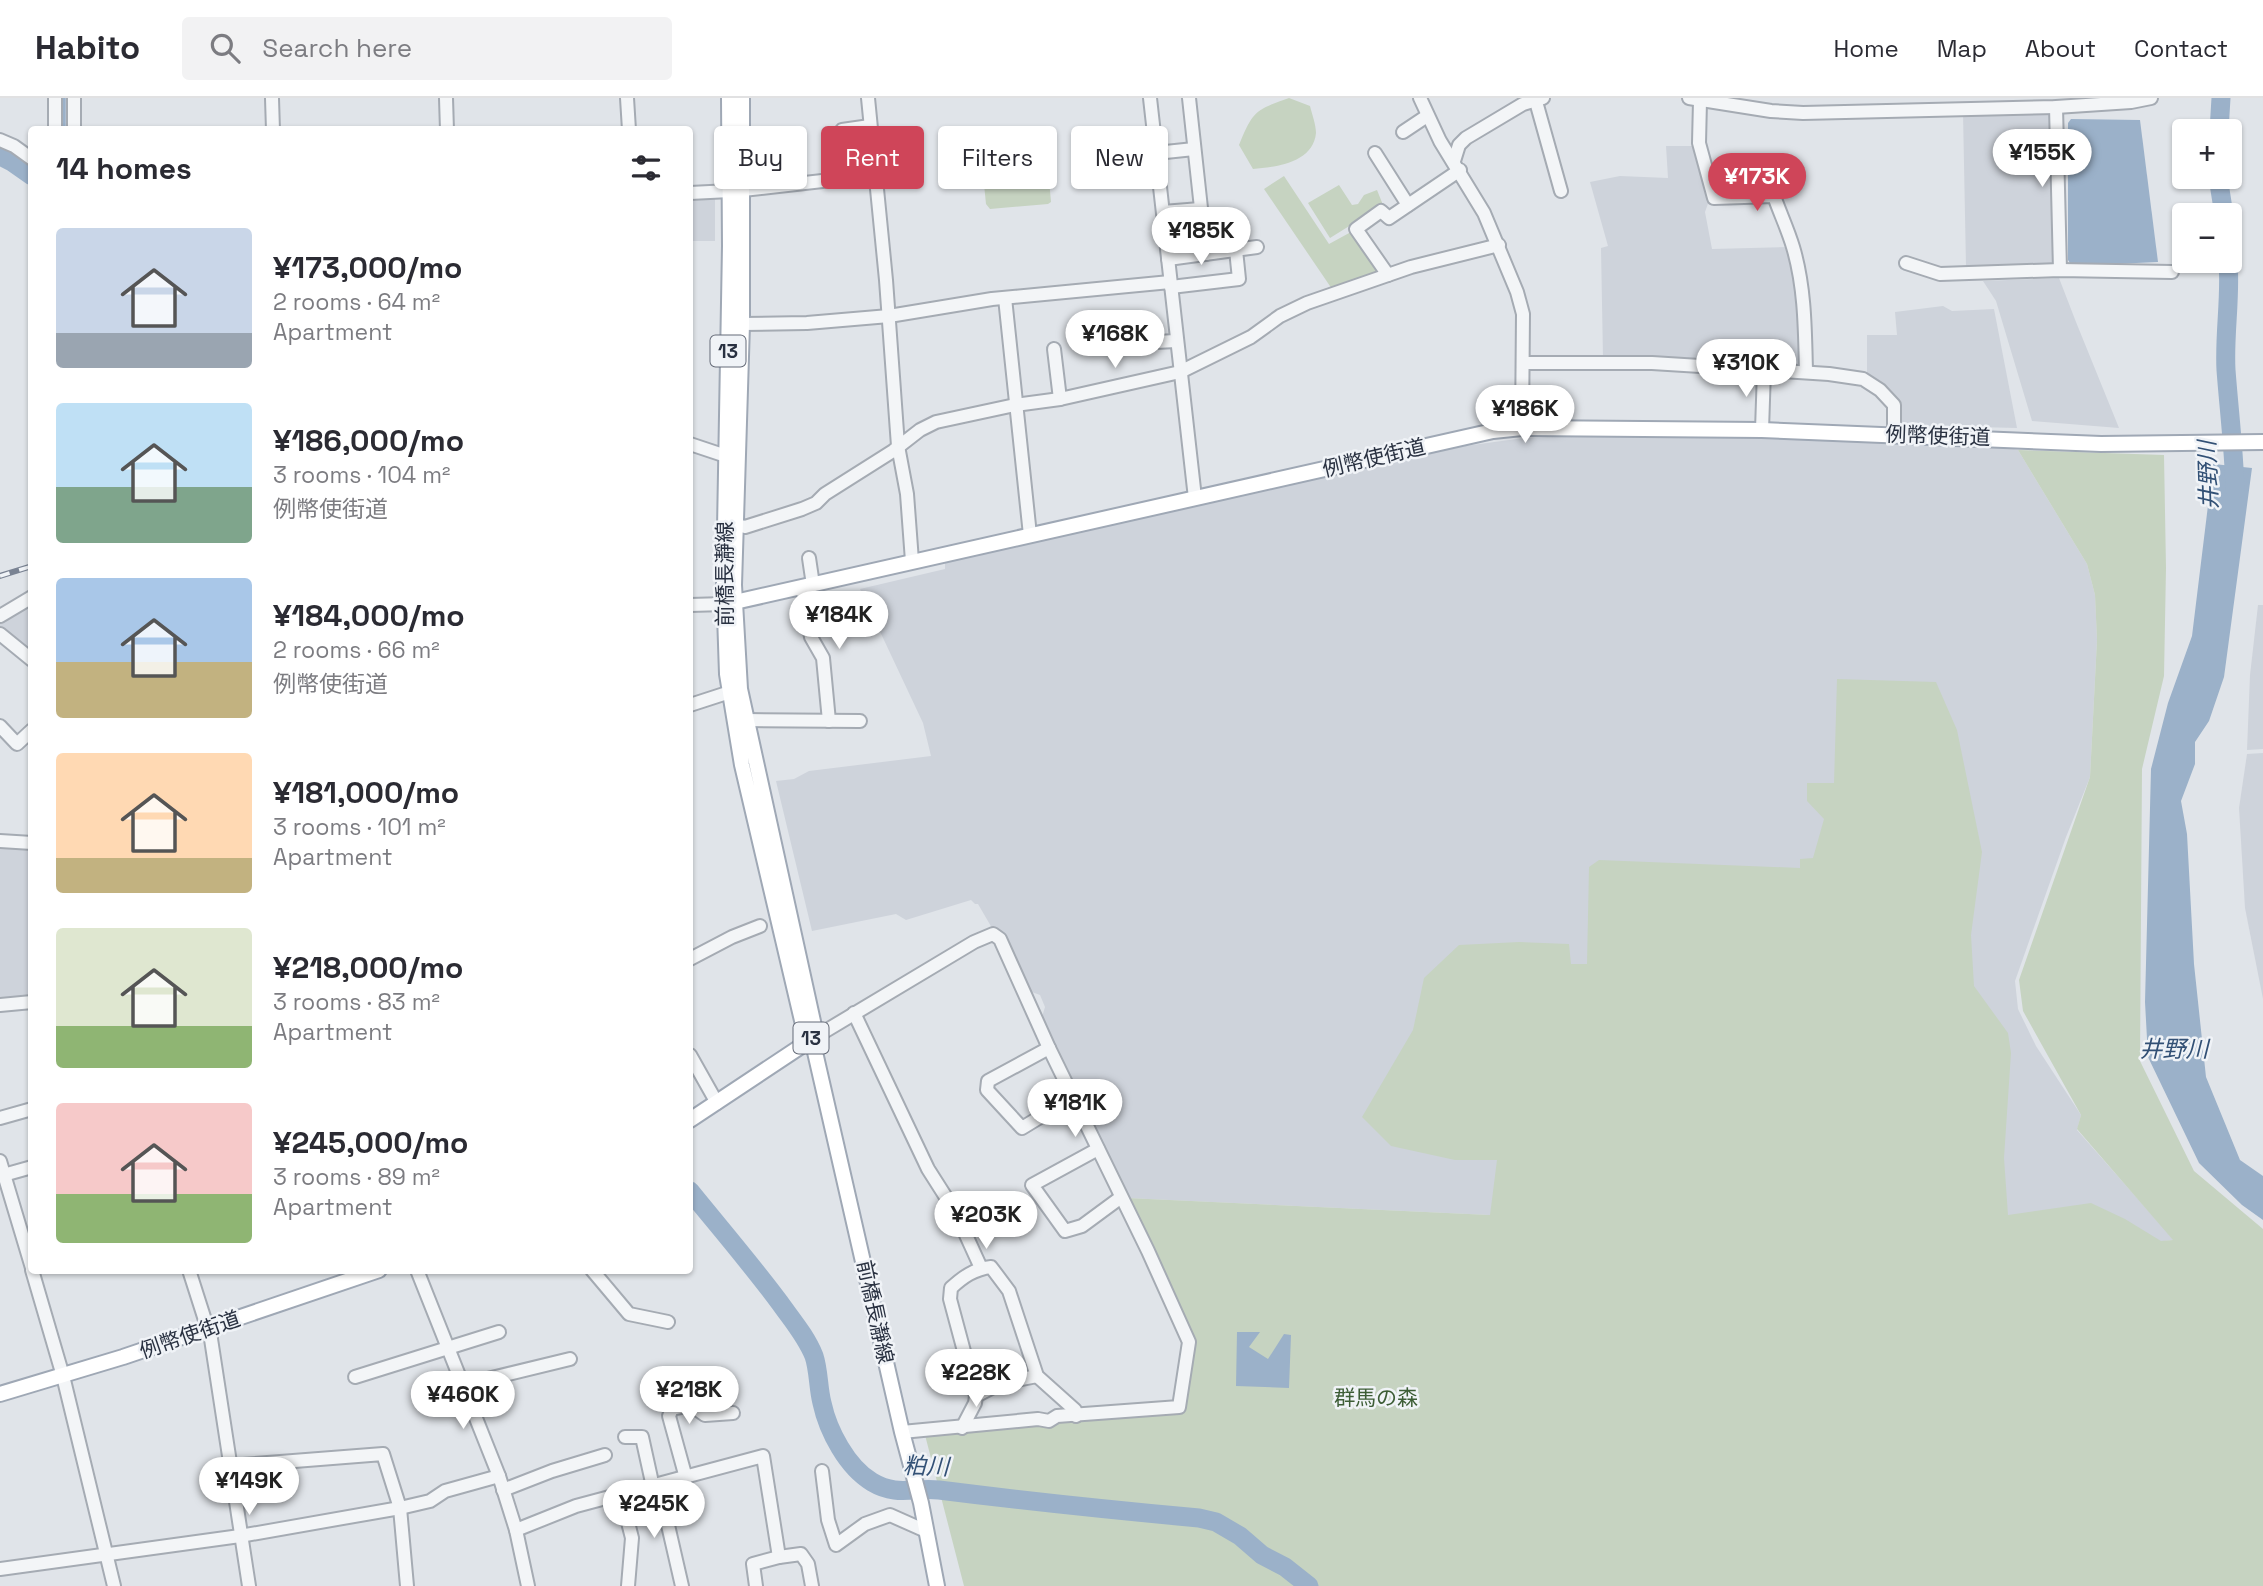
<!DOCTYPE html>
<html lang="en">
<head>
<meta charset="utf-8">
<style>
	body { margin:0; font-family:"Space Grotesk","Noto Sans JP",sans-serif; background:#f2f2f3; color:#2b2b33; height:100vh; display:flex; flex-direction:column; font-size:26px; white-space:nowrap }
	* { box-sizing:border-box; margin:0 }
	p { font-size:23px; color:#7c7c81 }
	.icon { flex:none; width:38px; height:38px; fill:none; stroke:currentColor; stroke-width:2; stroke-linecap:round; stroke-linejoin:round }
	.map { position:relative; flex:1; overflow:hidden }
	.drawer { position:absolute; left:28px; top:28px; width:665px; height:1148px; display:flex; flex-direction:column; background:#fff; border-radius:7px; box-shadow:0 2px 5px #0004 }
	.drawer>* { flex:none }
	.guide { position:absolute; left:714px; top:28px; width:665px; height:63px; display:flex; gap:14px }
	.tools { position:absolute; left:2172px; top:21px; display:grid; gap:14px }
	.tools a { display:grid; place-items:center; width:70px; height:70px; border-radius:7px; background:#fff; box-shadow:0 2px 5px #0004; font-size:35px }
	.price { position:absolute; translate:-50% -60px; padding:0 16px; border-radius:24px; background:#fff; color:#222; font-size:23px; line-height:46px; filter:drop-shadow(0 2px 4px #0008) }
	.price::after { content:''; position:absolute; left:50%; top:42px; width:21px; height:16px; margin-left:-10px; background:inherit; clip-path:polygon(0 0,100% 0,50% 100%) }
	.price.current { background:#cf4559; color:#fff }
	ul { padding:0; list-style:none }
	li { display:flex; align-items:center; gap:21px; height:175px; padding:0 28px }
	li span { display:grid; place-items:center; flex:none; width:196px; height:140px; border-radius:7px; color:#555 }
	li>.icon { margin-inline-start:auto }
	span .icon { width:84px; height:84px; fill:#fffc; stroke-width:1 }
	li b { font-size:30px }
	h2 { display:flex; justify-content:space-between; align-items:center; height:84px; padding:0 28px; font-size:30px }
	.tag { padding:0 24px; border-radius:7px; background:#fff; box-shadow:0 2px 5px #0004; font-size:24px; line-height:63px }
	.tag.current { background:#cf4559; color:#fff }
	header { display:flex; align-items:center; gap:42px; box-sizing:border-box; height:98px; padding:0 35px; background:#fff; border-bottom:2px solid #e1e1e2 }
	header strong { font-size:33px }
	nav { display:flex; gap:38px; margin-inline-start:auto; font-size:24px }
	.search { width:490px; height:63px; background:#f2f2f3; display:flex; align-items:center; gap:18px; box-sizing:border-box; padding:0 24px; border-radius:7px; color:#7c7c81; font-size:26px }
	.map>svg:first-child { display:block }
</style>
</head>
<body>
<header>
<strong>Habito</strong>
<div class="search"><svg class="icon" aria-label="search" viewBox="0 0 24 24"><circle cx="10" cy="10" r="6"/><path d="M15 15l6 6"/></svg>Search here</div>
<nav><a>Home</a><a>Map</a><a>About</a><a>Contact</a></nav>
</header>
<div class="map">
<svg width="2263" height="1488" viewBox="0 0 2263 1488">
	<rect width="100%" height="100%" fill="#e0e4e9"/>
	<!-- built -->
	<g fill="#ced3db">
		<path d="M2044 12 2051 20 2054 162 2048 168 1966 169 1963 15Z"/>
		<path d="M1666 48H1696L1710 100 1705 114 1712 151 1791 149 1796 169 1800 270 1603 260 1601 150 1608 148 1590 84 1620 78 1668 80Z"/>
		<path d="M715 97V143H690V98Z"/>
		<path d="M2059 180 2076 224 2119 330 2032 323 1996 203 1983 183Z"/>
		<path d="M1943 208 1952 213 1994 211 2017 330 1898 327 1897 304 1867 278V237H1897L1895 214Z"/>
		<path d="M1619 336 1878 340 1985 345 2018 352 2087 466 2095 497 2097 542 2090 679 2066 739 2015 883 2018 911 2036 948 2081 1017 2077 1032 2174 1142 2050 1155 1490 1117 1127 1100 1042 919 1045 909 1040 897 1029 893 1003 837 992 830 978 806H975L971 802 906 822 896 816 812 833 776 683 794 681 809 673 931 658 923 625 860 491 945 471V464L1465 348 1524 340Z"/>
		<path d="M31 504V555L0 529V524Z"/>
		<path d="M2258 507H2263V651L2247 652 2250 577Z"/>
		<path d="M2263 655V901L2245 810 2239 710 2247 656Z"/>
		<path d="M0 746 31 748V901L0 904Z"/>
	</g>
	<!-- green -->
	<g fill="#c6d3c1">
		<path d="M1289 0 1310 8C1312 16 1316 27 1316 35 1313 65 1276 69 1253 71L1239 47C1253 13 1255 12 1289 0Z"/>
		<path d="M1010 33 1012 51 1046 47 1051 104 1048 106 990 111 986 106 979 37Z"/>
		<path d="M1284 78 1329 146 1351 134 1380 175 1332 191 1264 91Z"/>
		<path d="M1339 87 1352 107 1358 106 1364 97 1377 92 1383 107 1330 140 1308 105Z"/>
		<path d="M2018 352 2164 357 2166 470 2164 578 2142 671 2140 963 2194 1073 2263 1131V1488H964L925 1337 1182 1314 1194 1243 1127 1100 1490 1117 1497 1062H1455L1391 1048 1362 1019 1413 932 1424 880 1459 847 1519 844 1569 846 1571 866H1587L1589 769 1599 762 1800 770V761L1813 760 1824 721 1807 703V685H1834L1837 581 1936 584 1957 632 1982 754 1971 837 1974 888 2008 935 2011 955 2004 1060 2008 1117 2091 1105 2125 1121 2161 1143 2173 1142 2077 1031 2081 1017 2023 913 2019 882 2090 679 2097 542 2095 497 2087 466Z"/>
	</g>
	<!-- water -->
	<g fill="#9bb1c9">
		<path d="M2071 21 2140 22 2158 164 2072 168 2068 162V25Z"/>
		<path d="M2204 365 2252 370 2224 579 2209 623 2195 644V666L2181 703 2187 736 2194 866 2206 979 2240 1062 2263 1078V1122L2242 1107 2199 1065 2148 959 2145 904 2151 671 2168 605 2192 538 2211 383Z"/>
		<path d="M1237 1234H1260L1249 1249 1268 1261 1284 1236 1291 1237 1289 1290 1236 1288Z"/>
	</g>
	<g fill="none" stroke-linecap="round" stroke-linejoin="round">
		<!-- stream -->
		<path stroke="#9bb1c9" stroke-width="3.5" d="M64 0V32"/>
		<!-- river -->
		<g stroke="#9bb1c9" stroke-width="19">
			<path d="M2219 33 2221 0"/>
			<path d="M0 58 12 64 32 78"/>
			<path d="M2218 79 2224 117"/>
			<path d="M2228 163C2231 199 2224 236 2226 272 2229 312 2234 352 2235 392"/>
			<path d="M690 1093C720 1130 751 1166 780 1205 792 1222 806 1238 814 1258 819 1273 818 1290 822 1305 828 1333 847 1369 872 1384 897 1399 914 1389 939 1392 1026 1403 1112 1412 1199 1420L1216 1424 1240 1438 1262 1457 1285 1469 1309 1488"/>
		</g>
		<!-- minor casing -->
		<g stroke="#a5abb3" stroke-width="16">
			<g id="minor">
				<path d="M55 0V32"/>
				<path d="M74 0V32"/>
				<path d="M272 0 273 32"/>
				<path d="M446 0 447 32"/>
				<path d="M627 0 629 32"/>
				<path d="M868 0 886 182 898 348 907 396 912 463"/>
				<path d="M1150 0 1195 400"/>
				<path d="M1189 0 1206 156"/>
				<path d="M1420 0 1440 43 1484 115 1517 194 1523 216 1522 330"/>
				<path d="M1535 0 1561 93"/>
				<path d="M1689 0 1771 13 1803 15 2056 9 2131 4 2151 0"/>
				<path d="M1700 3 1699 45 1714 100 1774 98C1780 115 1788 132 1793 149 1805 189 1805 232 1806 274"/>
				<path d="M2056 9 2060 172"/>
				<path d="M842 32 870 28"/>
				<path d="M1403 34 1427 18"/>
				<path d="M0 42 14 48 32 61"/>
				<path d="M1156 55 1194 51"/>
				<path d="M1375 55 1408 107"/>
				<path d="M1454 63 1459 47 1466 40 1523 6 1543 0"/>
				<path d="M743 92 875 77"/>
				<path d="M690 95 730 93"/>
				<path d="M1163 114 1200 111"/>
				<path d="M1168 161 1257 149"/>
				<path d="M1906 165 1940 176 2060 172 2172 174"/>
				<path d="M1388 177 1356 131 1381 113 1389 120 1460 72"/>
				<path d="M1171 189 1239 181 1236 152"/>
				<path d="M1005 200 1030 437"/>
				<path d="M742 226 807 225 889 218 992 201 1170 184"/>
				<path d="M1095 247 1176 243"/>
				<path d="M1054 251 1060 301"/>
				<path d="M1523 265H1652L1829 276 1863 281 1880 292 1894 307V337"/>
				<path d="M1762 332 1764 272"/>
				<path d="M690 346 726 358"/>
				<path d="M737 427 745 429 802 411 816 405 825 396 893 353 920 332 936 324 1015 307 1060 301 1180 274 1251 239 1280 218 1307 205 1411 169 1499 147"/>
				<path d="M809 460 813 487"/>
				<path d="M802 489 811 539 823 560 829 623"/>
				<path d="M690 507 725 506"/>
				<path d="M0 518 32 499"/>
				<path d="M0 536 32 562"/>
				<path d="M690 607 730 594"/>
				<path d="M746 622 860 623"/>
				<path d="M0 628 17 646 32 632"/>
				<path d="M0 743 32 745"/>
				<path d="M690 861 732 839 760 828"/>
				<path d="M0 907 32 904"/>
				<path d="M854 915 928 1071 956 1115 981 1170"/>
				<path d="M812 941 974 844 993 836 1000 841 1049 950 1148 1153 1189 1244 1179 1309 1057 1318 1049 1323 1038 1321 902 1334"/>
				<path d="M1049 950 988 983 987 992 1022 1030 1073 999"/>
				<path d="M690 957 717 1005"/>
				<path d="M0 1020 32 1011"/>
				<path d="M1098 1051 1032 1087 1065 1133 1082 1128 1120 1100"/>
				<path d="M0 1063 32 1170"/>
				<path d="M0 1078 32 1069"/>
				<path d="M32 1172 63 1278 114 1488"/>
				<path d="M189 1172 211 1241 249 1488"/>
				<path d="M417 1172 499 1378 516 1432 528 1488"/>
				<path d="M592 1172 629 1216 668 1224"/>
				<path d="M355 1279 499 1234"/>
				<path d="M463 1287 570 1261"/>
				<path d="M976 1298 1001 1285 1037 1278"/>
				<path d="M962 1330 975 1305 976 1298 950 1201 951 1190C963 1179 974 1171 991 1169L1009 1193 1037 1278 1075 1312 1076 1318"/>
				<path d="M625 1339H642L653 1389"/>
				<path d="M230 1368 383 1356 400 1410 407 1488"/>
				<path d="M822 1373 828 1422 836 1447 865 1426 890 1417 926 1433"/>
				<path d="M686 1380 669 1318 672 1311 691 1307 705 1317 733 1315"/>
				<path d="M659 1388 682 1488"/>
				<path d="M503 1392 552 1373 605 1357"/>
				<path d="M621 1397 632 1440 628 1488"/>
				<path d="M516 1432 576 1408 763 1358 779 1459 801 1456 808 1466 812 1488"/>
				<path d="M0 1471 240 1438 400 1410 430 1403 445 1393 499 1378"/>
				<path d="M756 1488 753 1466 779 1459"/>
			</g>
		</g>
		<!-- major casing -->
		<g stroke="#9fa8b5" stroke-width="18">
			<g id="major">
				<path d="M729 0 730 148 724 487 727 576 742 667 804 931 812 941 814 928 740 591 734 487 742 226V0"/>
				<path d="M726 506 1493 333 1522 330 1762 332 2101 346 2263 344"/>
				<path d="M690 1022 812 941 902 1334 921 1405 937 1488"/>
				<path d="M0 1296 123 1259 379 1172"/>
			</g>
		</g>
		<!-- minor -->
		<use href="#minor" stroke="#f3f5f7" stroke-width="12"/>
		<!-- major -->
		<use href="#major" stroke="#fff" stroke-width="14"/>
		<!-- rail casing -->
		<g stroke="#7a8393" stroke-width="6">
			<path id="rail" d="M0 478 32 468"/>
		</g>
		<!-- rail -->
		<use href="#rail" stroke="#f0f3f7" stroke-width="3.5" stroke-dasharray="10" stroke-linecap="butt"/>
	</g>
	<g text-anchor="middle" stroke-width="5" stroke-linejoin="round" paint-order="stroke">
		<!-- shield labels -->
		<g fill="#f0f3f7" stroke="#656b78" stroke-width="2">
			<rect x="710.5" y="237.5" width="35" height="31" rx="5"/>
			<rect x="793.5" y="924.5" width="35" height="31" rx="5"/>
		</g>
		<g font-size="19" font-weight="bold" fill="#293141">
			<text x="728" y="260">13</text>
			<text x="811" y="947">13</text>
		</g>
		<!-- street labels -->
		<g font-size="21" fill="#293141" stroke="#f0f3f7">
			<text transform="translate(1938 338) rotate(2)" y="7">例幣使街道</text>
			<text transform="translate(1374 360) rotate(-13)" y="7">例幣使街道</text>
			<text transform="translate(725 476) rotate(-90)" y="7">前橋長瀞線</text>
			<text transform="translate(875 1214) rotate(78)" y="7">前橋長瀞線</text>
			<text transform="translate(190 1237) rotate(-19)" y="7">例幣使街道</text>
		</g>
		<!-- park labels -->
		<g font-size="21" fill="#3d5d36" stroke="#f0f3f7">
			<text x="1376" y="1307">群馬の森</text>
		</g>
		<!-- water labels -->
		<g font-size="23" font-style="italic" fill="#325075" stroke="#f0f3f7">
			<text transform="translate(2208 377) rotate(-92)" y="8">井野川</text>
			<text x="2174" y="959">井野川</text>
			<text transform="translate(926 1368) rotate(2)" y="8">粕川</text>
		</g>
	</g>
</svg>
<div class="tools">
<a>+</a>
<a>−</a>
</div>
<b class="price" style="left:2042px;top:91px">¥155K</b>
<b class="price current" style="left:1757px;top:115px">¥173K</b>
<b class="price" style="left:1201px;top:169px">¥185K</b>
<b class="price" style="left:1115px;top:272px">¥168K</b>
<b class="price" style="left:1746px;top:301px">¥310K</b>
<b class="price" style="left:1525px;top:347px">¥186K</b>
<b class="price" style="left:839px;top:553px">¥184K</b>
<b class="price" style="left:1075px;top:1041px">¥181K</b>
<b class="price" style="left:986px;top:1153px">¥203K</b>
<b class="price" style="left:976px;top:1311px">¥228K</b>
<b class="price" style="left:689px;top:1328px">¥218K</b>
<b class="price" style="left:463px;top:1333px">¥460K</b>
<b class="price" style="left:249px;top:1419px">¥149K</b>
<b class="price" style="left:654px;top:1442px">¥245K</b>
<div class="guide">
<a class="tag">Buy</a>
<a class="tag current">Rent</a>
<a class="tag">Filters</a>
<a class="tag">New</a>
</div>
<section class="drawer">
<h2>14 homes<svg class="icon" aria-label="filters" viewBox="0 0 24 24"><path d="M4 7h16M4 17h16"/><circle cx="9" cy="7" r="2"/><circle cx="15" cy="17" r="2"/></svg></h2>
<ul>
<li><span style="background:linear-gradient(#c9d6e8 75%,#9aa5b1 0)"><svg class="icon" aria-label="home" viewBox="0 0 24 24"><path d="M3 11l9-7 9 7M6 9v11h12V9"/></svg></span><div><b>¥173,000/mo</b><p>2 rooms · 64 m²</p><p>Apartment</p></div></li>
<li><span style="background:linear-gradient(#bfe0f5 60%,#7fa58c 0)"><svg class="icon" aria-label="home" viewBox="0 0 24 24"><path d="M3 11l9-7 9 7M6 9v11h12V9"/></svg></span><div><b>¥186,000/mo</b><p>3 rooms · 104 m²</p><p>例幣使街道</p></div></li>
<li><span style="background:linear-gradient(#a9c7e8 60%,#c2b280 0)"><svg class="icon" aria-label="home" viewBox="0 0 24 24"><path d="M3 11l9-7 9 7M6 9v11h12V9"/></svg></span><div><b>¥184,000/mo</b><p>2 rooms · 66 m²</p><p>例幣使街道</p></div></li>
<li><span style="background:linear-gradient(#ffd9b3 75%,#c2b280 0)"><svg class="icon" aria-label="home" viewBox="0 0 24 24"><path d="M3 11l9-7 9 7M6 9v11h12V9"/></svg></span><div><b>¥181,000/mo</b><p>3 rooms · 101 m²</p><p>Apartment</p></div></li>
<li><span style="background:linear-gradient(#dfe7d0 70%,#8fb573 0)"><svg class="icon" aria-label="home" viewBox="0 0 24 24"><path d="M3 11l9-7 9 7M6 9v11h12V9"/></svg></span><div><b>¥218,000/mo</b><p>3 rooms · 83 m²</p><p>Apartment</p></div></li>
<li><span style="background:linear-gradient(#f6c9c9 65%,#8fb573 0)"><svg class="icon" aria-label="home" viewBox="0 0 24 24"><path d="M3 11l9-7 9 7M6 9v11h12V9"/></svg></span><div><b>¥245,000/mo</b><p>3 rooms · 89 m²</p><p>Apartment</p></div></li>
</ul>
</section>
</div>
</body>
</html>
